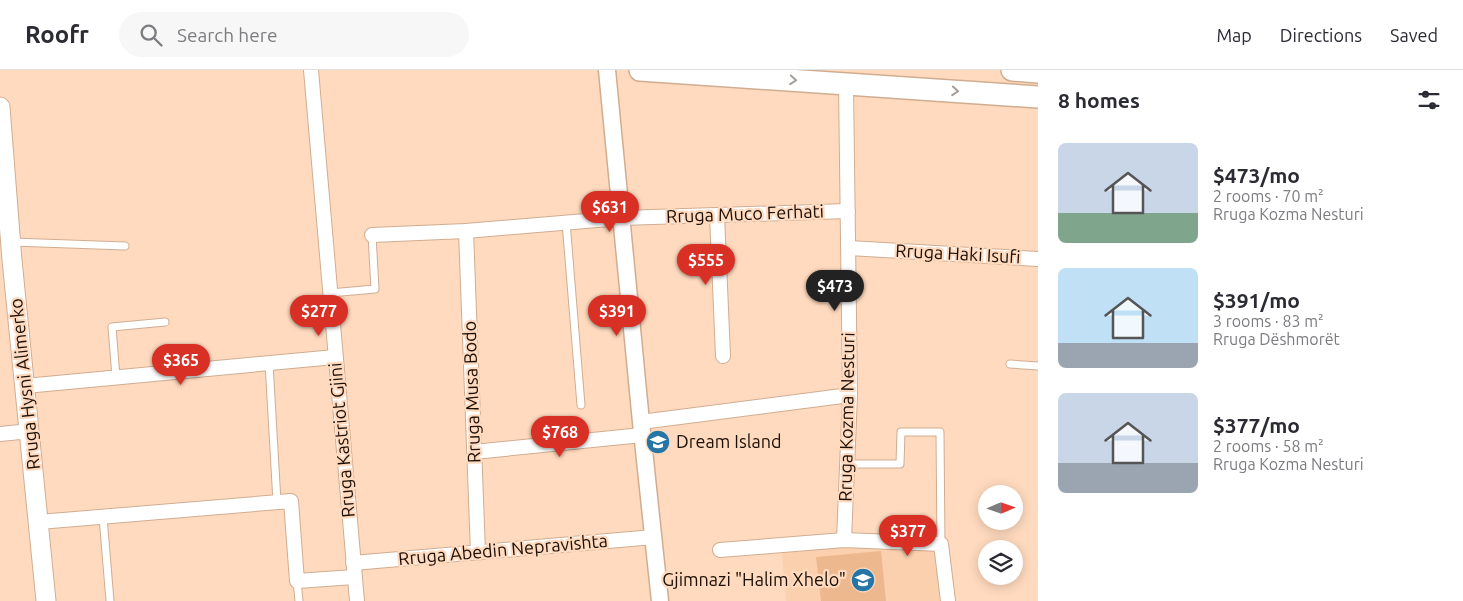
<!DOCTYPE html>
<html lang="en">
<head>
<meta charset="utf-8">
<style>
	body { margin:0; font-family:Ubuntu,sans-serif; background:#f7f7f7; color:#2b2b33; height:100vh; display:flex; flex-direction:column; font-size:19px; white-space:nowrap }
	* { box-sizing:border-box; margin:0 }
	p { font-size:16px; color:#7c7c81 }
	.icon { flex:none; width:28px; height:28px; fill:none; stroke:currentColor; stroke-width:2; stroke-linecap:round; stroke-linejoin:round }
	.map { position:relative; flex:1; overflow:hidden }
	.drawer { display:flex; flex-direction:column; background:#fff; width:425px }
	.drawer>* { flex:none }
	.needle { width:32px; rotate:88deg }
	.controls { position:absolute; left:978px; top:415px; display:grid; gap:10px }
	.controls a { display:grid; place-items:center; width:45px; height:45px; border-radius:50%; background:#fff; box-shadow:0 2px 12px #0003; font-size:25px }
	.price { position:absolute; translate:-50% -42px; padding:0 11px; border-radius:18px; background:#d93025; color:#fff; font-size:16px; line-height:32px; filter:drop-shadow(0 1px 2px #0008) }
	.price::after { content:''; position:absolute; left:50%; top:30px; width:15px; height:11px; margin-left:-8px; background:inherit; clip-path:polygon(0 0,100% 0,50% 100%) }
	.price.active { background:#222; color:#fff }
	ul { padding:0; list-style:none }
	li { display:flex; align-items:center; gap:15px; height:125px; padding:0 20px }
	li span { display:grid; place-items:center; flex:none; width:140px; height:100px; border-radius:8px; color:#555 }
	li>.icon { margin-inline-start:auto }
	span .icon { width:60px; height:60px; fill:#fffc; stroke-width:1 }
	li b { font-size:21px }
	h2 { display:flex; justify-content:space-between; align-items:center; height:60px; padding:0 20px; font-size:21px }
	header { display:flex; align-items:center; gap:30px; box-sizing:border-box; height:70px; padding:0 25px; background:#fff; border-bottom:1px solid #e1e1e2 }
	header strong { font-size:24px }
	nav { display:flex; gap:28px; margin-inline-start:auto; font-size:18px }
	.search { width:350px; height:45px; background:#f7f7f7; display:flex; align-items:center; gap:12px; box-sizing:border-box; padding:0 18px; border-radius:28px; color:#7c7c81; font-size:19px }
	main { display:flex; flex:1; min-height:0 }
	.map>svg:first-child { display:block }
</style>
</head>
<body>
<header>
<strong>Roofr</strong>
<div class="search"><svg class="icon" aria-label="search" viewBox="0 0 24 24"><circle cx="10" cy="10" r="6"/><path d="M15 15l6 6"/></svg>Search here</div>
<nav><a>Map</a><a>Directions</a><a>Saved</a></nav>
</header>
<main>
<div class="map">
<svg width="1038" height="531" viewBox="0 0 1038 531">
	<rect width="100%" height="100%" fill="#ffdabe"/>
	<!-- built -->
	<path fill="#fbd0ae" d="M844 477 925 479 934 482 937 486 943 531H786L782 481Z"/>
	<!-- pitch -->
	<path fill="#edb88d" d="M881 481 886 531H821L816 487Z"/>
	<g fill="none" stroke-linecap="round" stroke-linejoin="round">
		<!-- service casing -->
		<g stroke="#d0ad91" stroke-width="9">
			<g id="service">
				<path d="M566 152 581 335"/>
				<path d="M13 172 125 176"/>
				<path d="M330 223 375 219 372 165"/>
				<path d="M269 293 277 432"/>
				<path d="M1010 294 1038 296"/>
				<path d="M116 307 112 257 165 252"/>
				<path d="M847 394H900L901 362H940L941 474"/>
				<path d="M103 447 110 531"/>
				<path d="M297 511 299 531"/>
			</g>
		</g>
		<!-- minor casing -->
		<g stroke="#d0ad91" stroke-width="16">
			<g id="minor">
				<path d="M311 0 357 531"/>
				<path d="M717 145 723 286"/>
				<path d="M466 161 478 483"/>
				<path d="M372 165 466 161 621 148 848 141"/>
				<path d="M849 178 1038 189"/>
				<path d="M25 316 335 287"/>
				<path d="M641 352 850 325"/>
				<path d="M0 364 30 361"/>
				<path d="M474 382 642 365"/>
				<path d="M39 452 291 431 297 511 354 507"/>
				<path d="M844 470 850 325 846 14"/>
				<path d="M720 480 844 470 941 474 948 531"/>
				<path d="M353 493 654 467"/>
			</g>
		</g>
		<!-- tertiary casing -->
		<g stroke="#d0ad91" stroke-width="19">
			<path id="tertiary" d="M607 0 641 352 660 531"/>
		</g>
		<!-- secondary casing -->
		<g stroke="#d0ad91" stroke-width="21">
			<path id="secondary" d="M0 37 12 190 46 531"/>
		</g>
		<!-- primary casing -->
		<g stroke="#d0ad91" stroke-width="24">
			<g id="primary">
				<path d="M640 0 1038 27"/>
				<path d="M1012 0 1038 2"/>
			</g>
		</g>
		<!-- service -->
		<use href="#service" stroke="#fff" stroke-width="7"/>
		<!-- minor -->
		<use href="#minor" stroke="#fff" stroke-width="14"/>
		<!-- tertiary -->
		<use href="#tertiary" stroke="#fff" stroke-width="16"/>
		<!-- secondary -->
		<use href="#secondary" stroke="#fff" stroke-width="19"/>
		<!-- primary -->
		<use href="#primary" stroke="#fff" stroke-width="21"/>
	</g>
	<!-- one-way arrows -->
	<defs><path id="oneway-chevron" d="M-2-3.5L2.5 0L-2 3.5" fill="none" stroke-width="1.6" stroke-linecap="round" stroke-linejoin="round" transform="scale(1.25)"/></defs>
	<g stroke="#a49f9b">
		<use href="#oneway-chevron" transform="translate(793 10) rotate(4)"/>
		<use href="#oneway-chevron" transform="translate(955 21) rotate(4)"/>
	</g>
	<!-- icons -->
	<defs>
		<g id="school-disc" transform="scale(1.25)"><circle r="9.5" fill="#2575a7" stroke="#ffdabe"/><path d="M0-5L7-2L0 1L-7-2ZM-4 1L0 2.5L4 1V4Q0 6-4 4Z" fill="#fff"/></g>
	</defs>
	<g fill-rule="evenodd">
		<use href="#school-disc" x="658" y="372"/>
		<use href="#school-disc" x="863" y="510"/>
	</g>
	<g text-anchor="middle" stroke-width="4.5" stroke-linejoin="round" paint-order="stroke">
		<!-- street labels -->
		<g font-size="18" fill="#1b0f06" stroke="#ffdabe">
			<text transform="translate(745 144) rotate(-2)" y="6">Rruga Muco Ferhati</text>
			<text transform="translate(958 184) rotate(3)" y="6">Rruga Haki Isufi</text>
			<text transform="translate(25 314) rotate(-96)" y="6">Rruga Hysni Alimerko</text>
			<text transform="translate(472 322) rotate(-92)" y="6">Rruga Musa Bodo</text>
			<text transform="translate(847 347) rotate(-89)" y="6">Rruga Kozma Nesturi</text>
			<text transform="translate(342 370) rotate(-95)" y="6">Rruga Kastriot Gjini</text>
			<text transform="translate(503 480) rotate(-5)" y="6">Rruga Abedin Nepravishta</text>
		</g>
		<!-- poi labels -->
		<g font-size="18" fill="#1b0f06" stroke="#ffdabe" text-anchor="start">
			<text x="676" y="378">Dream Island</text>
			<text x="846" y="516" text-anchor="end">Gjimnazi "Halim Xhelo"</text>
		</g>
	</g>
</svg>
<div class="controls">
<a><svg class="needle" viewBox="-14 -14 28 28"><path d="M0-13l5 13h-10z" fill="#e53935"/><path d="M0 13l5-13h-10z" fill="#7c7c81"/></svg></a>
<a><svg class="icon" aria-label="layers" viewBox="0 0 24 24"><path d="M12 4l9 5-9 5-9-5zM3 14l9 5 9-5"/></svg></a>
</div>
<b class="price" style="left:610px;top:163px">$631</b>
<b class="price" style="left:706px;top:216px">$555</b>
<b class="price active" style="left:835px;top:242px">$473</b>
<b class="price" style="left:319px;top:267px">$277</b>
<b class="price" style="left:617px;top:267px">$391</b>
<b class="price" style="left:181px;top:316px">$365</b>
<b class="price" style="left:560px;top:388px">$768</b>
<b class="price" style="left:908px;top:487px">$377</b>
</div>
<section class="drawer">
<h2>8 homes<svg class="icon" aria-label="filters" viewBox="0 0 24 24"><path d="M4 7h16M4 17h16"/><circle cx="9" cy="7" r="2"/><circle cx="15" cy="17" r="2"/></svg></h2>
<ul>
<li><span style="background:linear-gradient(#c9d6e8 70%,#7fa58c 0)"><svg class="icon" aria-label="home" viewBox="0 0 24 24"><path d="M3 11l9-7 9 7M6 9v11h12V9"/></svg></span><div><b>$473/mo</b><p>2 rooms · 70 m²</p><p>Rruga Kozma Nesturi</p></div></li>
<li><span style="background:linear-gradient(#bfe0f5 75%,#9aa5b1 0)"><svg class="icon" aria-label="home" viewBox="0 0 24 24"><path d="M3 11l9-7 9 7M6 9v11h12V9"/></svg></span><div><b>$391/mo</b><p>3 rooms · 83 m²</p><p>Rruga Dëshmorët</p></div></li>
<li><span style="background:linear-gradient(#c9d6e8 70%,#9aa5b1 0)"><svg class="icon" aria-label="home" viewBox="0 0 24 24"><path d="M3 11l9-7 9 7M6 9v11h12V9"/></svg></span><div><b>$377/mo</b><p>2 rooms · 58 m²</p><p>Rruga Kozma Nesturi</p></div></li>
</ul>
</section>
</main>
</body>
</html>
